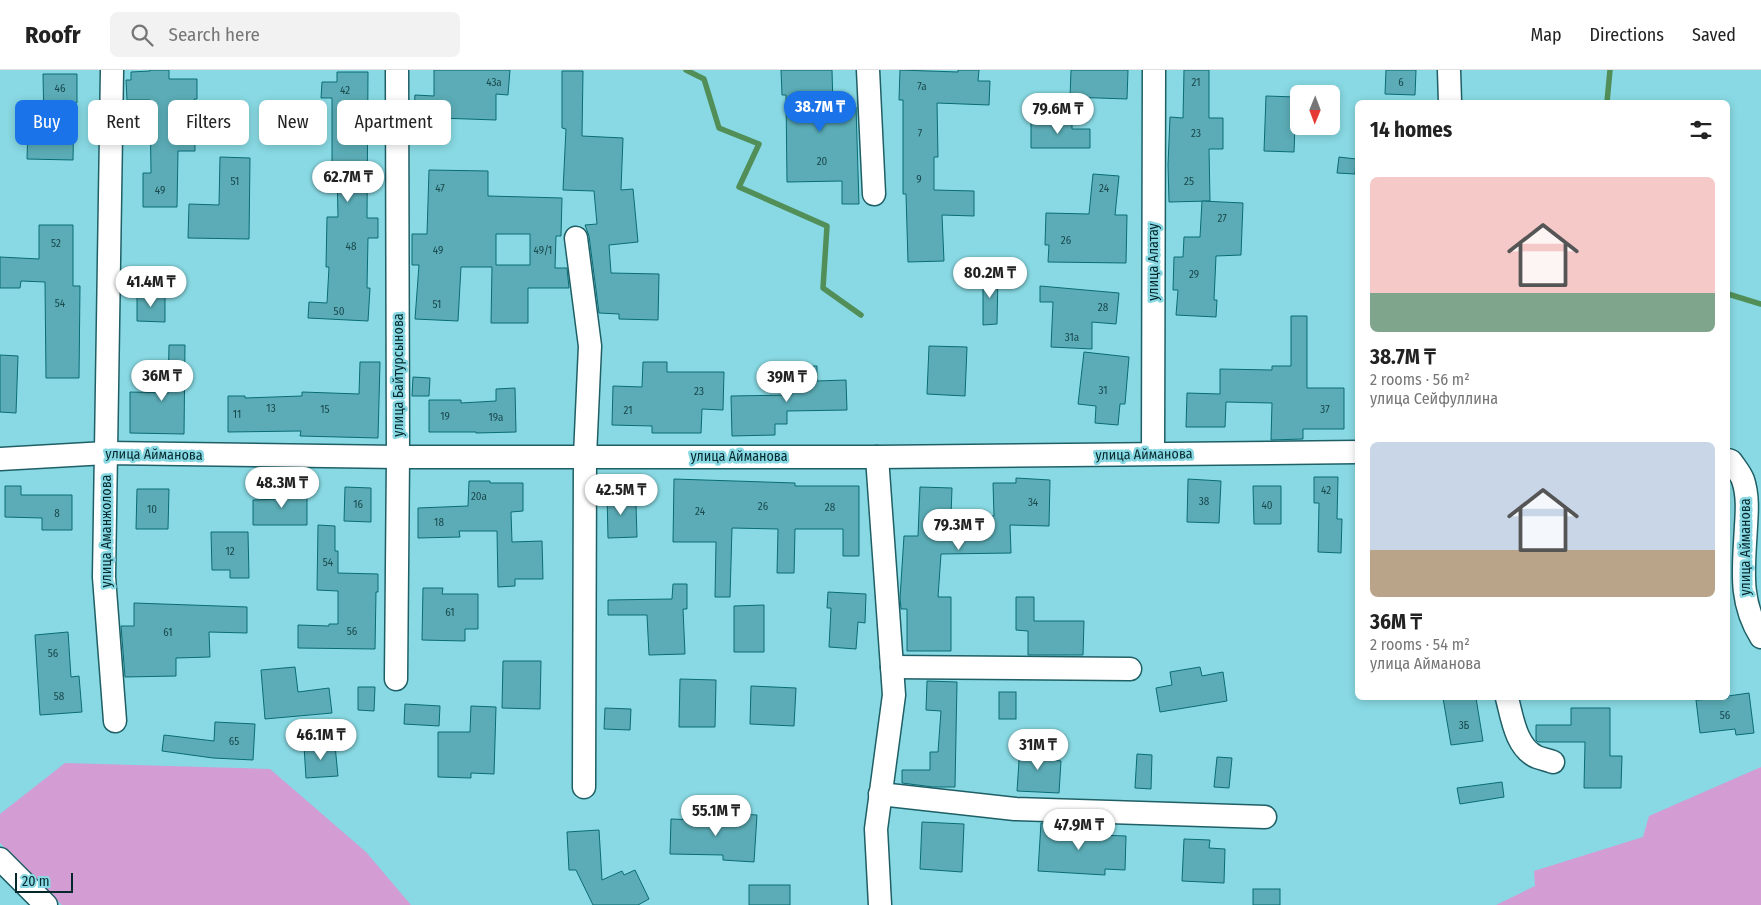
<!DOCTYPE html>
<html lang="en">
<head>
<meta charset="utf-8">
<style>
	body { margin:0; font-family:"Fira Sans Condensed",sans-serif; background:#f2f2f2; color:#222; height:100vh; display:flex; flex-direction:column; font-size:19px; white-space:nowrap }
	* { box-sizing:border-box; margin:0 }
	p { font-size:16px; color:#767676 }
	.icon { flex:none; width:28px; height:28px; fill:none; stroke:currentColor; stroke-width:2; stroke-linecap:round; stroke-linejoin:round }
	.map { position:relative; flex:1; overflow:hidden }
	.panel { position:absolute; left:1355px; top:30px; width:375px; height:600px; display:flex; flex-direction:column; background:#fff; border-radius:8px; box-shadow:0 2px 8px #0003 }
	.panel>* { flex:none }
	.hud { position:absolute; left:15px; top:30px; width:475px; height:45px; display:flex; gap:10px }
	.needle { width:32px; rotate:181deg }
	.tools { position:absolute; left:1290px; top:15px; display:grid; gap:10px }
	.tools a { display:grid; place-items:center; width:50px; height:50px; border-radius:8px; background:#fff; box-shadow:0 2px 8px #0003; font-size:25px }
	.scale { position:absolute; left:15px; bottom:12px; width:58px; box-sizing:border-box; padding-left:5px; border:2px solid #04282c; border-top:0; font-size:14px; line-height:18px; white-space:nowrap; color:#04282c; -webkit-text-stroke:4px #88d9e3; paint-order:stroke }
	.price { position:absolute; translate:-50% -42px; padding:0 11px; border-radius:18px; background:#fff; color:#222; font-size:16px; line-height:32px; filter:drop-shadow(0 1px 2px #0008) }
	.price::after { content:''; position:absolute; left:50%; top:30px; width:15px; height:11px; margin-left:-8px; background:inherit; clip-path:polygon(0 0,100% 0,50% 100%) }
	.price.selected { background:#1a73e8; color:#fff }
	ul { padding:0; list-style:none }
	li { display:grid; align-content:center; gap:10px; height:265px; padding:0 15px }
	li span { display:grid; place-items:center; height:155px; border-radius:8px; color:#555 }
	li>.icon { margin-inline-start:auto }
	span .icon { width:90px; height:90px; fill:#fffc; stroke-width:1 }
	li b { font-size:21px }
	h2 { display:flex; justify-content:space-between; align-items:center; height:60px; padding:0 15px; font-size:21px }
	.pill { padding:0 18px; border-radius:8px; background:#fff; box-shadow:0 2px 8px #0003; font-size:18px; line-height:45px }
	.pill.selected { background:#1a73e8; color:#fff }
	header { display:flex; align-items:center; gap:30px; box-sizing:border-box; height:70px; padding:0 25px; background:#fff; border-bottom:1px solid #e0e0e0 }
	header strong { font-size:24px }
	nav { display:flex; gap:28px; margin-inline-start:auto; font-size:18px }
	.search { width:350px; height:45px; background:#f2f2f2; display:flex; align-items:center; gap:12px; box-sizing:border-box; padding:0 18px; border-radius:8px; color:#767676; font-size:19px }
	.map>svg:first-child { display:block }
</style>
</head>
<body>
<header>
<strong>Roofr</strong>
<div class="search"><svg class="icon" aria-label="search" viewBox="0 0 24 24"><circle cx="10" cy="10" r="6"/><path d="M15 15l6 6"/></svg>Search here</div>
<nav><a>Map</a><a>Directions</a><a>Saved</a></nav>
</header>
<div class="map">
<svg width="1761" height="835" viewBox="0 0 1761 835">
	<rect width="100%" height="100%" fill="#88d9e3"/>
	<!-- green -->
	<g fill="#d39cd3">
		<path d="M65 693 270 699 366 782 411 835H62L0 773V744Z"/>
		<path d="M1761 697V835H1496L1535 816 1534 801 1643 767 1649 746Z"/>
	</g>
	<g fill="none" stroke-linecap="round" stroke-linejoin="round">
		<!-- stream -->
		<g stroke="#528f58" stroke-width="5.5">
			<path d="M686 0 704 9 719 58 759 74 739 117 827 156 823 218 861 245"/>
			<path d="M1607 32 1610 0"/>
			<path d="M1728 224 1761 234"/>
		</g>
	</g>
	<!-- building -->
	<g fill="#5bacb6" stroke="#0a6c76" fill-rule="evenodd">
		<path d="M150 0H169V9H197V29H194L195 81H178L177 137H143V103H151L150 30H127L126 10H131V2L150 1Z"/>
		<path d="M434 0H510L508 25 496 24V50L439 48V43L414 41 415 25 434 26Z"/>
		<path d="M781 0H832L833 37H856L859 134H842V111L787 112 786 25H782Z"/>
		<path d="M900 0 958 2V0H979L978 11H990L989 35 937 33 938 87H934V120L974 121V146L942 145 944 191 908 192 906 124H903V30H899Z"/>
		<path d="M1071 0H1128L1127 29 1070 27Z"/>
		<path d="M1184 0H1209V48H1223V79H1209L1210 131 1169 132 1168 95 1170 47 1183 48Z"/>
		<path d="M1386 0H1416L1415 25 1385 24Z"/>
		<path d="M562 1H583L582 66 623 68 621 120 633 119 638 172 609 175 611 203 659 204 658 250 619 249V244L599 243 589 166 585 155 597 154 594 121 563 120 566 59 562 58Z"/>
		<path d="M337 2H368L367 148H378V168H368L367 218H370L368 251 308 248 309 232 327 233 329 197H326L327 147H338L337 100H332V28H321L322 12H337Z"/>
		<path d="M43 4H77V33H74L73 90 27 89 28 56H44Z"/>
		<path d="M1266 26 1296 27 1294 82 1264 81Z"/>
		<path d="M1031 51H1072V59H1090V78H1031Z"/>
		<path d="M220 87 250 88 249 169 188 168 189 134 219 135Z"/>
		<path d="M1339 87 1356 89 1355 104 1337 103Z"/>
		<path d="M429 100 488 101V126L562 128 561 166H556L555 198H567L569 218H528V253H491L492 197H461L458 251 415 249 419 195H412V164H427ZM496 164H530V195H496Z"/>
		<path d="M1093 104 1119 106 1115 145H1127L1126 193 1048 192 1049 175H1045L1046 143 1089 144Z"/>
		<path d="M1202 131 1243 133 1241 185 1216 186 1214 230H1217L1216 247 1176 245 1178 220H1173L1174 187H1183L1184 167H1200Z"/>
		<path d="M39 155H73V216H80L79 308H46L45 212 21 211 20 218H0V187L39 189Z"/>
		<path d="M983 204H998L997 254 983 255Z"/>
		<path d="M1040 216 1119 223 1116 254 1092 252V279L1051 277 1053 232H1040Z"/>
		<path d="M137 224 165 225V252L137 251Z"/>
		<path d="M1291 246H1307V318H1344V359H1303V369L1271 370 1272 333 1226 332 1225 357H1186L1187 323 1220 324V299L1272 300V296H1291Z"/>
		<path d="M169 275H185L184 364 130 363V322L168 323Z"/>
		<path d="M929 276 967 277 965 326 927 324Z"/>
		<path d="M1084 282 1129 287 1125 334H1120L1118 355 1095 353 1096 336 1078 334Z"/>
		<path d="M0 285 18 286 16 343 0 342Z"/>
		<path d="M360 292H380L378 368 300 366 301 361 228 362V326H245V328L302 326V322L359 324Z"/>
		<path d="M643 292H667V302H724L723 340 702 339 701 363H652V356L612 355 613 316 642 317Z"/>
		<path d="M792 296H817V311L846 310 847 340 787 341V354H775V365L732 366 731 326 792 325Z"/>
		<path d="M413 307 430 308 429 326H412Z"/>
		<path d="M515 318 516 362 476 363V362H429V330H461V333L496 331V319Z"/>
		<path d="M1314 407H1338L1337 449H1342L1341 483 1318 482 1319 433H1314Z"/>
		<path d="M1016 408 1050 410 1049 456 1010 455 1011 483 941 484 938 527H951V581H907V539H901L900 528 904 466H918L920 417 952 418 951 446H994L993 413H1016Z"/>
		<path d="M674 409 795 413V416H859V486H843V459H795L794 503H777L778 459 732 458 730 527H715L716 472H673Z"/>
		<path d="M1188 409 1221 411 1219 453 1187 452Z"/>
		<path d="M469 411H490V413H523V441L511 442 512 472 542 471 543 509H515V516L498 517 497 461H459L460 467 418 468V438L468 436Z"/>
		<path d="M5 416H21V425H72V460H42V448L5 447Z"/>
		<path d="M1253 416H1281V454H1254Z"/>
		<path d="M345 417 371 418V452L344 451Z"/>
		<path d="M137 419H169L168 459H136Z"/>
		<path d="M281 419H307V455H253V430L281 429Z"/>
		<path d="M629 422 630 435H636L637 467 608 468 607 423Z"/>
		<path d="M318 455 335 456V481H338V503L378 504V522H376L375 579 298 578V555L329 556V554H338V521L317 520Z"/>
		<path d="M211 462H248L249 508H230V500H212Z"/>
		<path d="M673 514H687V539H683L685 584 649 585 647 545H608V530L672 529Z"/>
		<path d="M423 518H443L442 524H478V559H465V571L422 570Z"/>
		<path d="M828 522 866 524 865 553 858 552 856 579 829 577 831 538H827Z"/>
		<path d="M1016 527H1034V551H1084L1083 585H1028V561L1016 560Z"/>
		<path d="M134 533 247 537V563L209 562 210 587 176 588V606L125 607 121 556H134Z"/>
		<path d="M764 535V582H734V536Z"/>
		<path d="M68 562 71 607 79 606 82 642 40 645 35 565Z"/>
		<path d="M503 591H541L540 639 502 638Z"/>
		<path d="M295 597 298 622 329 618 332 643 265 649 261 600Z"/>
		<path d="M1200 597 1202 606 1223 602 1227 631 1160 642 1156 618 1172 615 1170 602Z"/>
		<path d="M680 609 716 610 715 657H679Z"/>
		<path d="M927 611 957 612 955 717H933L902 713V700H930V682H938L941 641 926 640Z"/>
		<path d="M751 616 796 618 794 656 750 654Z"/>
		<path d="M358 617H375L374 641 358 640Z"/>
		<rect x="999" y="622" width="17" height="27"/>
		<path d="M1749 623 1754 663 1736 665 1735 659 1700 663 1696 630 1728 628V626Z"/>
		<path d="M1443 628H1476L1483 671 1451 675Z"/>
		<path d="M405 634 440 636 439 656 404 654Z"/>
		<path d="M471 636 496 637 494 704 471 703V708L438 707V662H470Z"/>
		<path d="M605 638 631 639 630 660 604 659Z"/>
		<path d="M1571 638H1610V686H1622L1621 718H1584L1585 672H1538L1536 670V655H1571Z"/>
		<path d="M215 652 255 654 253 690 213 688 162 681 164 665 214 671Z"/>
		<path d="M335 675 338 706 306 708 304 676Z"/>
		<path d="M1020 676 1052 678 1051 690 1061 691 1059 723 1017 721Z"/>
		<path d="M1137 684 1152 685 1151 719 1135 718Z"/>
		<path d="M1217 687 1232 688 1229 718 1214 717Z"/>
		<path d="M1502 712 1504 727 1460 734 1457 718Z"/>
		<path d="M725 743 757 745 754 792 723 790V785L670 784 671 749 725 751Z"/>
		<path d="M922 752 964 754 962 802 920 799Z"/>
		<path d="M1041 753 1069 754 1068 764 1126 766 1125 800 1105 799V805L1038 801Z"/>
		<path d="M599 760 602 810 622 801 624 805 635 800 649 829 638 835H593L576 800H569L567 762Z"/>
		<path d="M1184 769 1210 770 1209 778 1225 779 1224 813 1182 811Z"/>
		<rect x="749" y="815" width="41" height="20"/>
		<rect x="1253" y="819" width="27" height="16"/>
	</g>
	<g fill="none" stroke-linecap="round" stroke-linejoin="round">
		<!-- minor casing -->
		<g stroke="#1f5f66" stroke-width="25">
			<g id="minor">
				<path d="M112 0 104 507 115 651"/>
				<path d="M868 0 874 124"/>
				<path d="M1449 0 1450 32"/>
				<path d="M576 168 590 276 585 386 584 717"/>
				<path d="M1153 383 1154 0"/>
				<path d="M877 387 894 625 876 759 880 835"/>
				<path d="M0 389 106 383 398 387H877L1358 382"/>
				<path d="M1728 390 1731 391C1735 397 1741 404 1743 410 1748 425 1747 441 1746 456 1744 497 1738 530 1761 567"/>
				<path d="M892 597 1130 599"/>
				<path d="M396 609 398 387 397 0"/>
				<path d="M1507 628C1512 647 1516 678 1537 687 1542 689 1548 690 1553 692"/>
				<path d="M880 724 1015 739 1265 747"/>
				<path d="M0 789 46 835"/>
			</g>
		</g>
		<!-- minor -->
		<use href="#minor" stroke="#fff" stroke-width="22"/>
	</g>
	<g text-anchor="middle" stroke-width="5" stroke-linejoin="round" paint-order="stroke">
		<!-- number labels -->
		<g font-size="11" fill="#1a494e">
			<text x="494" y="16">43а</text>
			<text x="1196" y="16">21</text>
			<text x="1401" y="16">6</text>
			<text x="922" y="20">7а</text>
			<text x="60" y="22">46</text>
			<text x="345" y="24">42</text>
			<text x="920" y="67">7</text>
			<text x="1196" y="67">23</text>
			<text x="822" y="95">20</text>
			<text x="919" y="113">9</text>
			<text x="235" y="115">51</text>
			<text x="1189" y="115">25</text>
			<text x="440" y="122">47</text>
			<text x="1104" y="122">24</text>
			<text x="160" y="124">49</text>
			<text x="1222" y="152">27</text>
			<text x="1066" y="174">26</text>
			<text x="56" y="177">52</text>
			<text x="351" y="180">48</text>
			<text x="438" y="184">49</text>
			<text x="543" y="184">49/1</text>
			<text x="1194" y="208">29</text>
			<text x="60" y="237">54</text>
			<text x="437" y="238">51</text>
			<text x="1103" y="241">28</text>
			<text x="339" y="245">50</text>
			<text x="1072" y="271">31а</text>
			<text x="1103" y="324">31</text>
			<text x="699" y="325">23</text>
			<text x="271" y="342">13</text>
			<text x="325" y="343">15</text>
			<text x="1325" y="343">37</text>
			<text x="628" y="344">21</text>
			<text x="237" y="348">11</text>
			<text x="445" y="350">19</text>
			<text x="496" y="351">19а</text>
			<text x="1326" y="424">42</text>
			<text x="479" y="430">20а</text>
			<text x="1204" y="435">38</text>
			<text x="1033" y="436">34</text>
			<text x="358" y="438">16</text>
			<text x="1267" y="439">40</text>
			<text x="763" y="440">26</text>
			<text x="830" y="441">28</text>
			<text x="152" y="443">10</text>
			<text x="700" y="445">24</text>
			<text x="57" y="447">8</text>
			<text x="439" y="456">18</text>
			<text x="230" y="485">12</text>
			<text x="328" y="496">54</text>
			<text x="450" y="546">61</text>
			<text x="352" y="565">56</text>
			<text x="168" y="566">61</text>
			<text x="53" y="587">56</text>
			<text x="59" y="630">58</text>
			<text x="1725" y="649">56</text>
			<text x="1464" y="659">3Б</text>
			<text x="234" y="675">65</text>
		</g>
		<!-- street labels -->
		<g font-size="14" fill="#04282c" stroke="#88d9e3">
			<text transform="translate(1153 192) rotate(-90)" y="5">улица Алатау</text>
			<text transform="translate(398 305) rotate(-90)" y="5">улица Байтурсынова</text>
			<text transform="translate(154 384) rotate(1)" y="5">улица Айманова</text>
			<text transform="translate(1144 384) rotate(-1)" y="5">улица Айманова</text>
			<text x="739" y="391">улица Айманова</text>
			<text transform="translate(106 461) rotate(-90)" y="5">улица Аманжолова</text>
			<text transform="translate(1745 477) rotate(-90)" y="5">улица Айманова</text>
		</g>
	</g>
</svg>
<div class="tools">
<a><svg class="needle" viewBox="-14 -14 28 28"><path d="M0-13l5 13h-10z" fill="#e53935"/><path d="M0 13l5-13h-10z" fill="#767676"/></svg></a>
</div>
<div class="scale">20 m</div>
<b class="price selected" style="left:820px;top:63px">38.7M ₸</b>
<b class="price" style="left:1058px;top:65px">79.6M ₸</b>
<b class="price" style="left:348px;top:133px">62.7M ₸</b>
<b class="price" style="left:990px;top:229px">80.2M ₸</b>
<b class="price" style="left:151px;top:238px">41.4M ₸</b>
<b class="price" style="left:162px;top:332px">36M ₸</b>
<b class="price" style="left:787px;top:333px">39M ₸</b>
<b class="price" style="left:282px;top:439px">48.3M ₸</b>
<b class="price" style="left:621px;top:446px">42.5M ₸</b>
<b class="price" style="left:959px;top:481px">79.3M ₸</b>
<b class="price" style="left:321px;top:691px">46.1M ₸</b>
<b class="price" style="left:1038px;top:701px">31M ₸</b>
<b class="price" style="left:716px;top:767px">55.1M ₸</b>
<b class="price" style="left:1079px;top:781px">47.9M ₸</b>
<div class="hud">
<a class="pill selected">Buy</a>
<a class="pill">Rent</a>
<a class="pill">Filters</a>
<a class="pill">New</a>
<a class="pill">Apartment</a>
</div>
<section class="panel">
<h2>14 homes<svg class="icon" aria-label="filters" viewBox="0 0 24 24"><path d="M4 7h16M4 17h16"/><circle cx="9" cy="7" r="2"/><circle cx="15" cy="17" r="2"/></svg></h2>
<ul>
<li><span style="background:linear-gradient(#f6c9c9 75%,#7fa58c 0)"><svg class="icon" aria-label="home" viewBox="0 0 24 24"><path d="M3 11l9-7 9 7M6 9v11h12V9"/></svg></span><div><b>38.7M ₸</b><p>2 rooms · 56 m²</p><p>улица Сейфуллина</p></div></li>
<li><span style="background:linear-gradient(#c9d6e8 70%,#b9a48a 0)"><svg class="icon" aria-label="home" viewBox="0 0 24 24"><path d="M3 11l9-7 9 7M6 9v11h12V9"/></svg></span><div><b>36M ₸</b><p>2 rooms · 54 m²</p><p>улица Айманова</p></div></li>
</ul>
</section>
</div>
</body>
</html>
